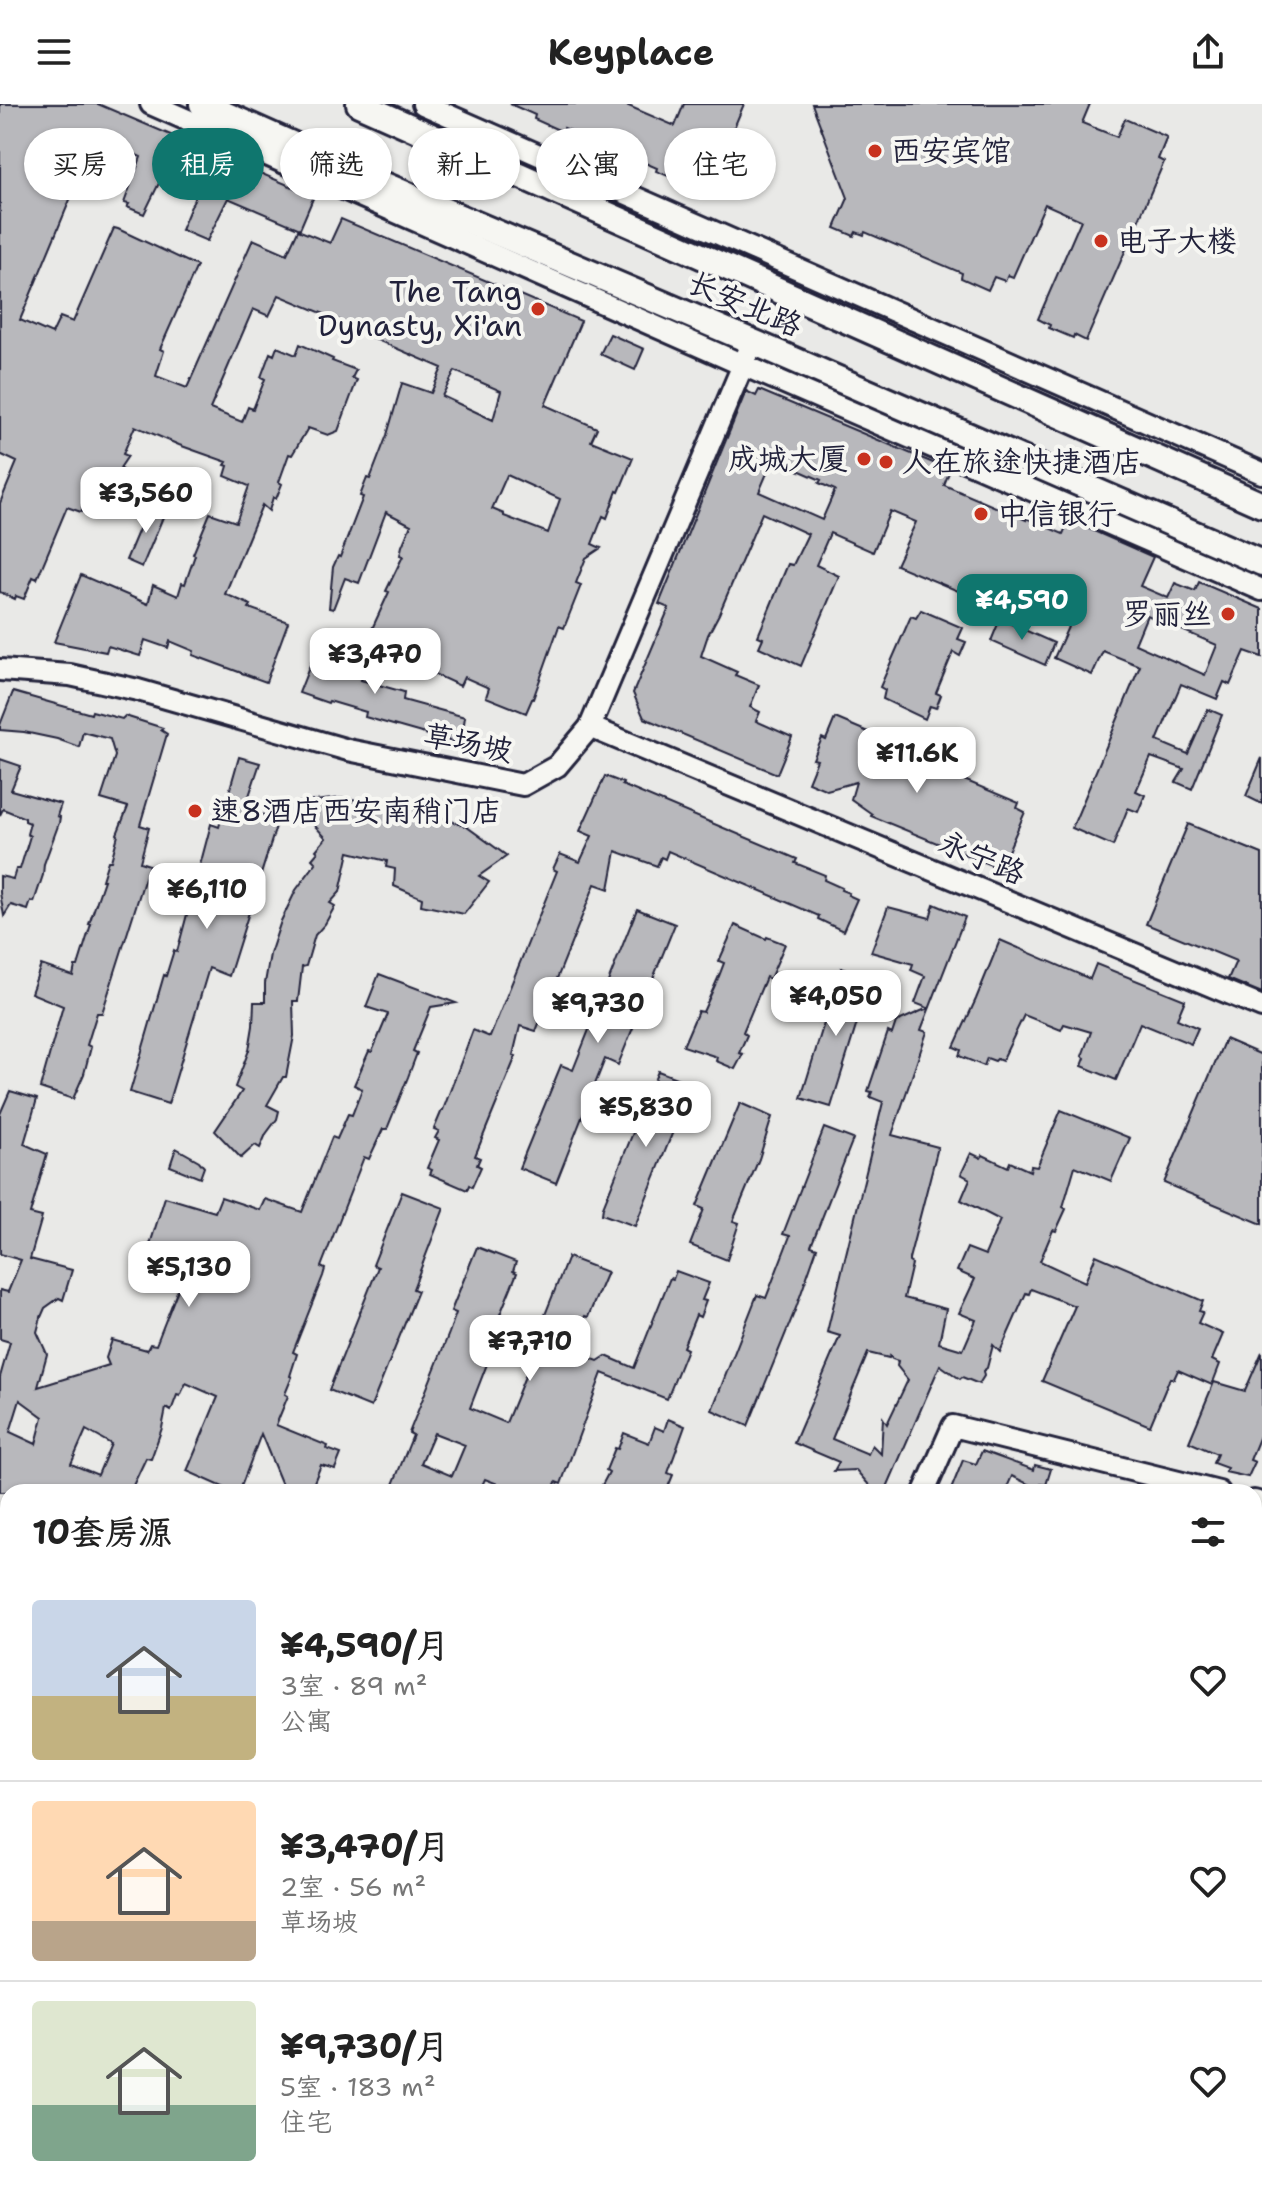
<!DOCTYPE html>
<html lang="zh">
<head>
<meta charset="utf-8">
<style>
	body { margin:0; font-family:"Shantell Sans","LXGW WenKai TC",sans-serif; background:#f2f2f2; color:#222; height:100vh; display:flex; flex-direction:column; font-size:30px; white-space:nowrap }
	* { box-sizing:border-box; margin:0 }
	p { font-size:26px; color:#767676 }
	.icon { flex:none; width:44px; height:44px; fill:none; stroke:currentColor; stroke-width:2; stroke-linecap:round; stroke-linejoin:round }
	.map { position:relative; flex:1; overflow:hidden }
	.sheet { position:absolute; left:0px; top:1380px; width:1262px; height:712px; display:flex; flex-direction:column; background:#fff; border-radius:24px 24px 0 0; box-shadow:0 2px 6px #0004 }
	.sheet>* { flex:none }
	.top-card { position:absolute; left:24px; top:24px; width:800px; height:72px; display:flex; gap:16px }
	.price { position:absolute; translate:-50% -68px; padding:0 18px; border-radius:16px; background:#fff; color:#222; font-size:26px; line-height:52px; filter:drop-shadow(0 2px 4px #0008) }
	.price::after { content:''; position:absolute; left:50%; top:48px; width:24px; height:18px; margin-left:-12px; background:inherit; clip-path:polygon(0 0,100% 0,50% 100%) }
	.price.active { background:#0f766e; color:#fff }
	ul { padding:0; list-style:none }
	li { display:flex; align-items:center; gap:24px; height:200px; padding:0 32px }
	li+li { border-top:2px solid #e0e0e0 }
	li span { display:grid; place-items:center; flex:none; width:224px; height:160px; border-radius:8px; color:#555 }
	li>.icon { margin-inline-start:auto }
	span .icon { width:96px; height:96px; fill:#fffc; stroke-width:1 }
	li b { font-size:34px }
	h2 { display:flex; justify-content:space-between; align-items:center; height:96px; padding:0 32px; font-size:34px }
	.chip { padding:0 28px; border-radius:36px; background:#fff; box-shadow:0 2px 6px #0004; font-size:28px; line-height:72px }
	.chip.active { background:#0f766e; color:#fff }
	header { display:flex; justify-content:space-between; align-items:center; height:104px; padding:0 32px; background:#fff; font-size:36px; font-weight:700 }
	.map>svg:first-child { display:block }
</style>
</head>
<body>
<header><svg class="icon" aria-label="menu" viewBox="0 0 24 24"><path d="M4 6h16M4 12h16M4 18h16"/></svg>Keyplace<svg class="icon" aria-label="share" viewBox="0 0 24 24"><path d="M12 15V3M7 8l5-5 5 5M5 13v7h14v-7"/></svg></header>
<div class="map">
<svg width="1262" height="2092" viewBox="0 0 1262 2092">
	<rect width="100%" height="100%" fill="#e9e9e7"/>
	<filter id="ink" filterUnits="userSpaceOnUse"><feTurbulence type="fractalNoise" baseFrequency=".0125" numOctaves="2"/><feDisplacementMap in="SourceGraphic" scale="16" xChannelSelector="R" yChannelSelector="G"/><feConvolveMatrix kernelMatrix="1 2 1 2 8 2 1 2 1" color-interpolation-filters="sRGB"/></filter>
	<g filter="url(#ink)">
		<!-- building -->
		<g fill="#b8b8bc" stroke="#22223b" stroke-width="2" fill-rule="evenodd">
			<path d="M0 0H98L314 92 300 125 228 94 207 137 181 126 197 88 162 73 144 110 127 103 129 100 124 99 141 53 96 33 20 216 52 230 60 213 73 218 114 124 118 125 197 162 160 245 164 247 156 272 187 284 253 135 287 150 298 126 330 139 341 115 581 217 545 301 597 324 591 337 633 354 619 388 617 387 607 414 603 412 592 440 601 444 586 454 576 479 581 481 564 524 559 522 533 595H532L526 609 486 593 489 584 464 573 460 582 417 562 419 559 393 546 391 551 365 540 389 488 386 487 403 452 400 451 402 442 411 421 386 408 359 479 345 474 333 505 329 504 333 463 338 452 340 453 363 393 360 392 367 374 370 375 387 331 402 279 431 289 442 264 340 220 341 217 279 191 269 212 253 205 210 305 242 318 248 303 253 305 265 275 261 273 270 249 274 251 277 243 296 251 300 240 333 255 332 257 356 266 352 274 357 276 338 327 328 331 308 324 292 351 289 350 279 378 282 380 276 395 273 393 269 407 262 401 225 490 251 501 249 504 288 518 266 578 193 551 194 547 170 537 168 544 145 536 140 552 108 542 106 548 54 538 81 471 148 500 153 481 178 492 182 479 185 480 195 451 193 450 210 409 236 418 243 399 249 382 225 372 228 362 225 361 227 358 179 341 135 322 123 350 128 352 120 364 123 366 116 381 110 382 113 414 85 402 81 408 67 403 37 475 33 473 24 495 16 492 15 495 0 488V399L17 358 0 350ZM455 267 501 287 493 316 442 292ZM507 371 560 395 548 429 504 412V410L492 405Z"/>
			<path d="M510 0H624L675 22 684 0H744L707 88 656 67 657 64 564 24 563 28 534 15 535 11Z"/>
			<path d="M812 0H1090L1082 19 1117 33 1125 15 1167 33 1158 55 1164 58 1086 237 1074 231 1073 234 1049 224 1050 221 1038 215 1081 116 1045 100 1013 173 1008 171 1005 177 994 173 988 186 961 174 962 169 865 128 864 131 856 128 854 132 835 124 848 94Z"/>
			<path d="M610 230 644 245 635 266 600 250Z"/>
			<path d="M759 286 950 366 944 381 1026 416V414L1063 430 1069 416 1153 453 1140 482 1168 494 1175 479 1195 487 1199 478 1262 505V553L1245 547 1230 581 1224 578 1217 595 1181 580 1157 637 1188 650 1208 605 1222 611 1192 685 1176 678 1184 665 1151 653 1136 687 1145 691 1138 708 1128 704 1113 742 1072 724 1140 562 1103 547 1092 571 1054 554 1072 514 1051 505 1053 500 1023 487 1013 510 896 461 916 418 890 407 873 448 830 429 816 461 839 472 801 562 759 543 763 534 758 532 788 460 793 461 808 430 762 409 719 510 708 531 701 552 737 568 735 571 759 581 750 603 760 608 756 617 792 633 777 670 644 614 633 589 669 504 659 500 746 287 756 292ZM773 355 821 376 819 379 835 386 822 416 759 388ZM1147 511 1217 541 1205 571 1135 540Z"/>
			<path d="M150 399 166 406 142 463 126 456Z"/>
			<path d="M921 506 963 524 958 535 966 538 960 552 953 548 936 589 941 591 936 604 930 602 925 615 883 595 885 586 880 583 911 512 916 514Z"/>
			<path d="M1000 515 1054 539 1045 561 991 537Z"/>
			<path d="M334 539 371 553 361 576 404 588 403 596 465 613 463 626 465 627 460 640 365 613 366 608 329 597 328 599 299 589 314 551 329 556Z"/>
			<path d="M13 588 91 610 92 607 122 615 125 612 163 624 161 626 167 630 140 721 149 724 140 758 149 761 102 909H97L87 941 91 943 84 970 73 995 40 984 63 902 31 889 41 861 73 872 75 862H78L91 820H89L104 776H102L108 757H111L118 731 117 730 128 703 101 695 115 652 110 635 83 628 79 643 57 635 24 628 0 626V621Z"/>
			<path d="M835 614 901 642 896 652 927 665 931 657 947 664 945 668 1019 699 1017 704 1025 708 1002 761 995 757 993 762 871 712 872 710 851 695 856 678 827 686 808 678 817 656 813 655 822 634 826 636Z"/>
			<path d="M239 653 260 659 245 704 278 716 229 872 209 864 168 1000 130 988 164 871 166 872 174 846 177 848 211 720 219 723Z"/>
			<path d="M1262 654V700L1246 692Z"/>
			<path d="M0 655 21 662 11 686 61 700 57 712 60 713 59 719 44 760 43 771 34 798 31 797 28 806 11 801 4 812 0 789V772L13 775 16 765H20L30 732 27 730 30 719 25 717V714L3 705 0 711Z"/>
			<path d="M605 672 623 679 622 681 797 755 795 759 825 771 824 776 842 784 841 786 849 789 848 791 857 795 843 827 818 815 819 812 668 747 665 755 661 753 657 762 616 747 609 785 595 780 536 927 520 922 513 951 516 952 475 1052 480 1054 477 1061 481 1063 472 1083 469 1081 467 1086 430 1070 432 1066 427 1064 439 1036 435 1034 439 1027 434 1025 442 1006H443L473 926 490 933 557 767 553 765 560 750 580 758 592 732 580 727Z"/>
			<path d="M343 694 374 698 372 705 401 703 430 709 467 723 507 752 479 772 489 778 464 810 421 801 422 794 394 782 395 765 386 763 387 757 349 748 340 788 330 799 335 802 325 820 315 831 306 862 302 863 298 897H293L294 932 286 973H283L267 1001 279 1007 277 1015 266 1030 260 1044 255 1041 241 1054 215 1027 242 987 235 983 249 946 253 922 254 898H265V879L270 850 281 817 296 786 316 759 312 755 318 748 316 746 326 734 294 699Z"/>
			<path d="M1188 720 1262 750V889L1228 875 1236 857 1146 820Z"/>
			<path d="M934 800 965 813 921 926 927 928 892 1031 938 1043 909 1155V1158L912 1160 904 1194 946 1205 939 1239 963 1246 976 1216 959 1209 975 1175 957 1167 967 1144 985 1151 1000 1116 961 1096 970 1075 961 1070 971 1049 981 1054 983 1051 1008 1063 1010 1058 1030 1067 1031 1062 1037 1063 1061 1006 1130 1034 1111 1077 1075 1062 1063 1103 1066 1105 1056 1127 1053 1126 1040 1157 1085 1178 1096 1151 1203 1197 1199 1207 1203 1208 1198 1219 1223 1230 1212 1256 1220 1260 1212 1281 1178 1266 1174 1275 1170 1274 1150 1322 1042 1277 1075 1202 1031 1185 1029 1190 1026 1189 1000 1248 993 1241 987 1264 983 1267 984 1272 979 1280 962 1273 960 1275 940 1261 885 1388H875L856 1366 834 1367 839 1358 794 1339 840 1232 827 1228 883 998 870 993 872 988 868 987 888 928 892 930 896 918 928 904 915 899 925 872 911 866 913 860 871 848 888 803 930 814ZM868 1249 889 1254 890 1252 892 1255 898 1257 897 1262 908 1276 887 1320 883 1314 881 1350 872 1341 868 1350 832 1335Z"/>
			<path d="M637 805 675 820 618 961 605 955 556 1079 519 1064 561 961 573 966Z"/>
			<path d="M735 821 766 835 767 833 785 840 770 875 766 873 743 928 747 931 739 949 743 950 735 965 716 957 717 953 683 942 698 907 703 908 719 872 724 859 719 857Z"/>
			<path d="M1000 836 1090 875 1096 860 1185 896 1177 915 1198 924 1191 940 1140 919 1116 976 1082 962 1085 954 1082 952 1091 928 1064 920 1061 926 1024 911 1002 957 997 955 995 957 987 954 984 962 959 952 961 946 954 943 976 895Z"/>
			<path d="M841 864 871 874 831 1003 801 994Z"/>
			<path d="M379 870 456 899 431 903 413 947 417 949 408 973 387 1025H383L369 1055 364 1053 321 1163 325 1165 323 1172 293 1248 297 1250 290 1272 292 1273 285 1290 288 1292 276 1321 328 1342 327 1345 341 1350 335 1365 321 1361 310 1388H285L261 1330 239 1388H234L187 1367 218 1293 186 1279 180 1292 177 1291 171 1307 166 1304 162 1324 151 1355 146 1354 130 1388H0V1273L10 1238 0 1235V1186L8 1188 21 1156 0 1150V1010L10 987 37 995 24 1040 47 1050 30 1110 42 1113 30 1155 72 1166 63 1196 59 1194 45 1204 41 1213 37 1228 47 1250 38 1283 109 1261 106 1254 112 1236 147 1246 150 1240 156 1241 178 1185 140 1172 165 1093 215 1108 221 1093 260 1106 265 1095 302 1108 332 1033 337 1035 348 1010 352 1011 362 985 354 981 369 947 372 948 388 910 366 903ZM20 1296 43 1313 36 1340 10 1328ZM86 1326 111 1340 98 1371 71 1360Z"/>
			<path d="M1225 935 1262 951V1120L1164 1079Z"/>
			<path d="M658 967 692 980 635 1122 602 1110 603 1103Z"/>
			<path d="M740 999 772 1013 759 1055 733 1117 739 1119 727 1156 690 1141 704 1105 697 1102Z"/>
			<path d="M824 1024 853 1035 811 1142 817 1144 796 1204 748 1322 712 1306 757 1191 766 1194 790 1132 783 1130Z"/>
			<path d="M176 1044 199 1057 204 1063 200 1074 170 1062Z"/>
			<path d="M402 1088 444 1104 413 1185 418 1187 371 1303 329 1286 378 1163 373 1161Z"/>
			<path d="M477 1143 516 1158 513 1167 517 1169 492 1230 490 1240 494 1242 470 1304 506 1319 541 1233 537 1231 568 1153 607 1168 588 1213 585 1212 574 1239 577 1241 574 1248 598 1257 606 1252 634 1264 670 1174 673 1175 676 1167 709 1179 702 1196 706 1197 700 1213 696 1211 683 1243 687 1245 667 1295 602 1269 561 1380 556 1378 552 1388H518L485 1375 479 1388H390L413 1331 409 1329 449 1229 456 1209 451 1207ZM434 1329 465 1341 452 1372 421 1359Z"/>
			<path d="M1262 1248V1327L1250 1356 1255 1358 1248 1373 1225 1368 1227 1364 1213 1359 1217 1350 1189 1338 1214 1278 1245 1287Z"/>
			<path d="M668 1315 685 1322 668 1369 673 1371 666 1388H615L601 1383 609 1368 606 1366 615 1344 618 1345 624 1329 649 1339 655 1323 664 1327Z"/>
			<path d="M982 1347 1034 1366 1035 1361 1051 1365 1046 1381 1041 1380 1038 1385 1012 1372 1005 1388H950L963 1356 976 1360Z"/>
		</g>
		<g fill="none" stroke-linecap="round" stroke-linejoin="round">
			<!-- minor casing -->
			<g stroke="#22223b" stroke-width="26">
				<g id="minor">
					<path d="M151 0 743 261 1262 486"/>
					<path d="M423 0 1262 369"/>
					<path d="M0 566 70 571 138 586 348 646 523 681 557 662 590 623 748 249"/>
					<path d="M590 623 1262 903"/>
					<path d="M924 1388 953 1322 1219 1388"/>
					<path d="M1254 1397 1262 1399"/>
					<path d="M0 2064 8 2068"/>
					<path d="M45 2084 64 2092"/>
				</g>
			</g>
			<!-- major casing -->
			<g stroke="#22223b" stroke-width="30">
				<g id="major">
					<path d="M202 0 354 68 753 238 1262 459"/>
					<path d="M359 0 1262 401"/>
					<path d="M0 1764 8 1768"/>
					<path d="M0 1789 8 1792"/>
					<path d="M675 2084 694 2092"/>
					<path d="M711 2084 731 2092"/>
				</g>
			</g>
			<!-- minor -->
			<use href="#minor" stroke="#f6f6f2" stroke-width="20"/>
			<!-- major -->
			<use href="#major" stroke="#f6f6f2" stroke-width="24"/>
		</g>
	</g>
	<!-- markers -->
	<g fill="#c8321e" stroke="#f6f6f2" stroke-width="3">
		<circle cx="875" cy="47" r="8"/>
		<circle cx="1101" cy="137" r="8"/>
		<circle cx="538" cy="205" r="8"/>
		<circle cx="864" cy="355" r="8"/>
		<circle cx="886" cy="358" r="8"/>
		<circle cx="981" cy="410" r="8"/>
		<circle cx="1228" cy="510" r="8"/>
		<circle cx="195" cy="707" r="8"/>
	</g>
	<g text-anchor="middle" stroke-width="8" stroke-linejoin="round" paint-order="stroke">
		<!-- poi labels -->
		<g font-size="30" fill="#22223b" stroke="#f6f6f2" text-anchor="start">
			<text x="891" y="57">西安宾馆</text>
			<text x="1117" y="147">电子大楼</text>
			<text x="522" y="198" text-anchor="end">The Tang<tspan x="522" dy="34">Dynasty, Xi'an</tspan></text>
			<text x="848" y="365" text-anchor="end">成城大厦</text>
			<text x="902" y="368">人在旅途快捷酒店</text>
			<text x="997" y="420">中信银行</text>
			<text x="1212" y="520" text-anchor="end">罗丽丝</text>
			<text x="211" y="717">速8酒店西安南稍门店</text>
		</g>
		<!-- street labels -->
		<g font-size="30" fill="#22223b" stroke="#f6f6f2">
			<text transform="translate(745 200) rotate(23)" y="10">长安北路</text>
			<text transform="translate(468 639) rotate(11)" y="10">草场坡</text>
			<text transform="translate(982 754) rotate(23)" y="10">永宁路</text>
		</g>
	</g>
</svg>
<b class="price" style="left:146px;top:431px">¥3,560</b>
<b class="price active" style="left:1022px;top:538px">¥4,590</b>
<b class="price" style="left:375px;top:592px">¥3,470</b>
<b class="price" style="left:917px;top:691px">¥11.6K</b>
<b class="price" style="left:207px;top:827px">¥6,110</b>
<b class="price" style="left:836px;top:934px">¥4,050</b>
<b class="price" style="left:598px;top:941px">¥9,730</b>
<b class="price" style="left:646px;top:1045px">¥5,830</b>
<b class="price" style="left:189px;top:1205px">¥5,130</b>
<b class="price" style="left:530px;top:1279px">¥7,710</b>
<div class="top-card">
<a class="chip">买房</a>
<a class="chip active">租房</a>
<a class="chip">筛选</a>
<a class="chip">新上</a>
<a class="chip">公寓</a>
<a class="chip">住宅</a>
</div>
<section class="sheet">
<h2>10套房源<svg class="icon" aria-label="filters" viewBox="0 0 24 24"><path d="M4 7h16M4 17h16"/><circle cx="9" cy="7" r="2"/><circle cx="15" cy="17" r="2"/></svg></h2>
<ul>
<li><span style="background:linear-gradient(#c9d6e8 60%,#c2b280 0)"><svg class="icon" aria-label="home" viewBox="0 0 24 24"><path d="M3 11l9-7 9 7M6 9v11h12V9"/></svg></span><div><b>¥4,590/月</b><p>3室 · 89 m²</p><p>公寓</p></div><svg class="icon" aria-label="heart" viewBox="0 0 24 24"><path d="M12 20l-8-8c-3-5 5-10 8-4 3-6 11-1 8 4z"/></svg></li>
<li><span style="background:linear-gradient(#ffd9b3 75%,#b9a48a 0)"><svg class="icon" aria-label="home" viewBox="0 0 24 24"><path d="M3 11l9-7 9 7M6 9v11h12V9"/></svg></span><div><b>¥3,470/月</b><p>2室 · 56 m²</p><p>草场坡</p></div><svg class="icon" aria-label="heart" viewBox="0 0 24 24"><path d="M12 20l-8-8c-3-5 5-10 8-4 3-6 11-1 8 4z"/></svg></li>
<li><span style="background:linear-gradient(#dfe7d0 65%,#7fa58c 0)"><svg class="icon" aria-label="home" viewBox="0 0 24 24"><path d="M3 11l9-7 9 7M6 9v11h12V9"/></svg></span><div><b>¥9,730/月</b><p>5室 · 183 m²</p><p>住宅</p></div><svg class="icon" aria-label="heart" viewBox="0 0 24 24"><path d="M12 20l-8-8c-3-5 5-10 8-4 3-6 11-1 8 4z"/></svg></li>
</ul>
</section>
</div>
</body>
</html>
